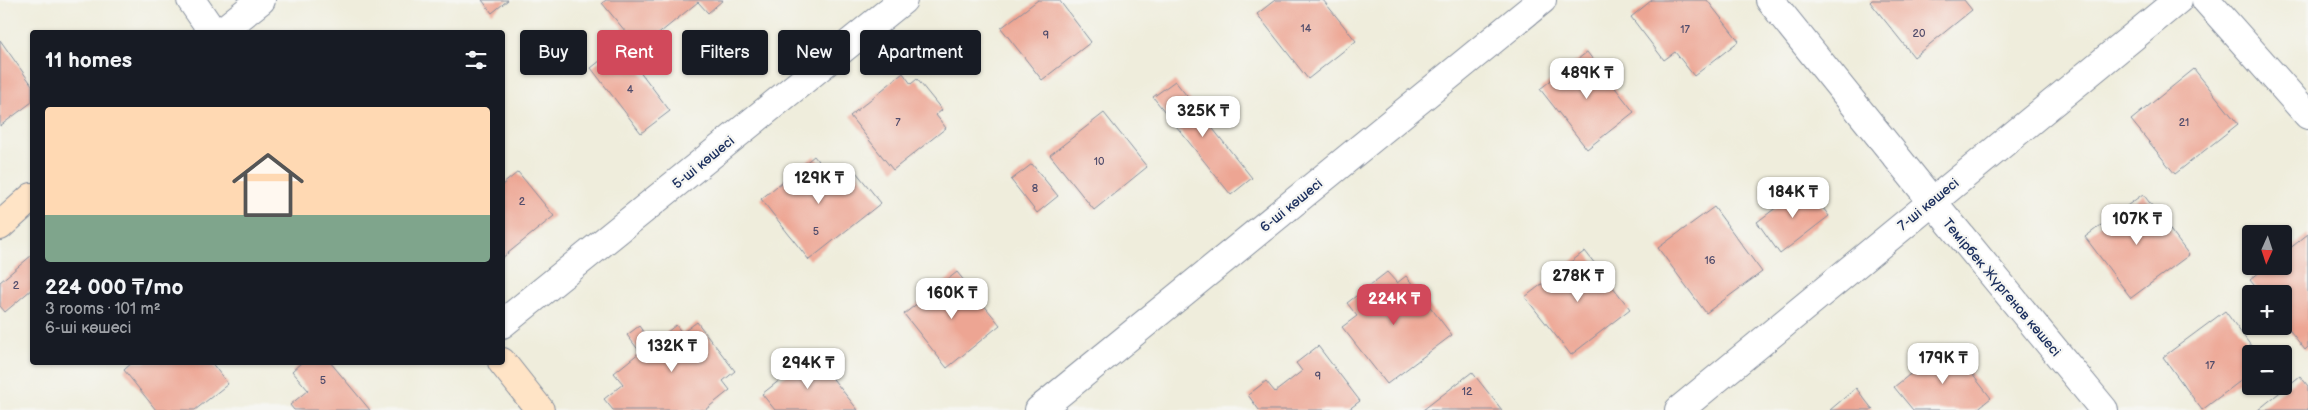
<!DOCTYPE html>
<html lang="en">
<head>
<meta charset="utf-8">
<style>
	body { margin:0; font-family:"Balsamiq Sans",sans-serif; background:#20242c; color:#f1f3f6; height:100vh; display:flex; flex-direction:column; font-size:19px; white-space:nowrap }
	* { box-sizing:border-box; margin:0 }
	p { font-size:16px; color:#9ea1a6 }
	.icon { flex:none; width:28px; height:28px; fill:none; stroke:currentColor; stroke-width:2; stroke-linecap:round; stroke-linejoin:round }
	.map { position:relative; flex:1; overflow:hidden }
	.details { position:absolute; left:30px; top:30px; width:475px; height:335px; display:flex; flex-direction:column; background:#171b24; border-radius:5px; box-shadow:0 1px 4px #0004 }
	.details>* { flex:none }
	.hud { position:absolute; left:520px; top:30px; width:475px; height:45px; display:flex; gap:10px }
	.needle { width:32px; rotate:183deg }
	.controls { position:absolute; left:2242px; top:225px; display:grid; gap:10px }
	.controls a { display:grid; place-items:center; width:50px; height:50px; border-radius:5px; background:#171b24; box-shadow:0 1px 4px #0004; font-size:25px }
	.price { position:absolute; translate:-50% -42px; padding:0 11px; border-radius:10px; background:#fff; color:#222; font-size:16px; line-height:32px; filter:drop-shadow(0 1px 2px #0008) }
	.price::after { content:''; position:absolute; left:50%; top:30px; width:15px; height:11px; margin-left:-8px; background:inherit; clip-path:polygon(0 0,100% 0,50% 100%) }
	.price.active { background:#d1495b; color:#fff }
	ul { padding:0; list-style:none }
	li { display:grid; align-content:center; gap:10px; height:265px; padding:0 15px }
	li+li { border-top:1px solid #363941 }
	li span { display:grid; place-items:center; height:155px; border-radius:5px; color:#555 }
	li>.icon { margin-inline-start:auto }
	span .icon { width:90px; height:90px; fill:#fffc; stroke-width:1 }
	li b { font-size:21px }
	h2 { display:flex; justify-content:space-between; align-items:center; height:60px; padding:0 15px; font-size:21px }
	.chip { padding:0 18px; border-radius:5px; background:#171b24; box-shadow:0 1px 4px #0004; font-size:18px; line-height:45px }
	.chip.active { background:#d1495b; color:#fff }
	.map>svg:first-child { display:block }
</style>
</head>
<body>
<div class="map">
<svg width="2308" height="410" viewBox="0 0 2308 410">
	<rect width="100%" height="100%" fill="#f6f6f2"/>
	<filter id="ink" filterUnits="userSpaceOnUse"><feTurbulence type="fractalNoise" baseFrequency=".02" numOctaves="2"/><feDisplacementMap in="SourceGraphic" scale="10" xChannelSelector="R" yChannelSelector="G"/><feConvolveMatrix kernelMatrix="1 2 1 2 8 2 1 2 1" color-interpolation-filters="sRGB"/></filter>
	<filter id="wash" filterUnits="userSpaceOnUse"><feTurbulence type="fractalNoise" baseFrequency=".0096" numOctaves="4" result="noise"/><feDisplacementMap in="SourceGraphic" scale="20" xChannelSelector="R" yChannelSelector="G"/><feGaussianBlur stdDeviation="1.12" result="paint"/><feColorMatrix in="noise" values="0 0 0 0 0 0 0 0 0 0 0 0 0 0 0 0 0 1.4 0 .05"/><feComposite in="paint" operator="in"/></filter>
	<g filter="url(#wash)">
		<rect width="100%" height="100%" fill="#efeddc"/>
		<g id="blocks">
			<!-- building -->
			<g fill="#eda593">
				<path d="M482 0H508L492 13Z"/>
				<path d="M606 0H723L708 13 698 2 640 49 602 3Z"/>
				<path d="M1038 0H1059L1091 42 1042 80 1001 28Z"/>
				<path d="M1275 0H1323L1356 41 1308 79 1257 14Z"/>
				<path d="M1652 0H1707L1739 41 1694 76 1675 52 1664 60 1631 17Z"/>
				<path d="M1872 0H1964L1972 10 1914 57 1870 2Z"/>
				<path d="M0 40 32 85V102L0 126Z"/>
				<path d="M620 45 670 111 641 133 591 68Z"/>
				<path d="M1587 52 1634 112 1587 149 1540 89Z"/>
				<path d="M2194 69 2238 124 2175 174 2131 120Z"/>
				<path d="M903 73 911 84 917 79 942 110 936 115 946 128 893 170 850 116Z"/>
				<path d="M1175 81 1252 178 1231 195 1153 97Z"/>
				<path d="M1104 113 1147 167 1094 210 1050 155Z"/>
				<path d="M814 156 834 181 852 167 881 203 809 260 761 199Z"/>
				<path d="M1032 164 1058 196 1037 213 1011 180Z"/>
				<path d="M518 172 554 216 502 258V185Z"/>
				<path d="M1806 185 1829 216 1780 254 1757 222Z"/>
				<path d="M2143 194 2189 255 2131 298 2085 237Z"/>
				<path d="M1714 207 1762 272 1706 313 1658 248Z"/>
				<path d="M2308 234V347L2305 350 2284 323V294H2261L2250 280 2267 266H2284V253Z"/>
				<path d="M1585 251 1630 309 1571 355 1525 297Z"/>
				<path d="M32 255V289L5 312 0 306V282Z"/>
				<path d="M957 272 1000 325 947 368 904 314Z"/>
				<path d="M1387 272 1397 283 1406 276 1452 335 1387 384 1342 327 1357 316 1347 303Z"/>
				<path d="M2225 311 2257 354H2251V373L2202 410 2163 357Z"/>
				<path d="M697 322 735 371 723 381 730 390 705 410H613L604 399 623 384 614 373 640 352 627 335 639 326 652 344 676 325 682 333Z"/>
				<path d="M1948 344 1991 398 1976 410H1913L1894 387Z"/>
				<path d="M1318 346 1360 401 1348 410H1259L1248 395 1266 381 1275 392 1302 371 1296 363Z"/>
				<path d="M813 354 858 410H775L762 394Z"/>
				<path d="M133 362H211L228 384 195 410H156L124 370Z"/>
				<path d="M302 362H330L370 410H294L290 405 308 390 292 371Z"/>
				<path d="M1472 372 1502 410H1423Z"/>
				<path d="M2300 376 2308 386V410H2258Z"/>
				<path d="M1856 388 1873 410H1830Z"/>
			</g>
		</g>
	</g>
	<g filter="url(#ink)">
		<use href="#blocks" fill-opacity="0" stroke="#858e9d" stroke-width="1"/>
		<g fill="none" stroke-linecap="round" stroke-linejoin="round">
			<!-- street casing -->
			<g stroke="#858e9d" stroke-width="30">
				<g id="street">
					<path d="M191 0 213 32"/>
					<path d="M1770 0 1932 201 2104 410"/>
					<path d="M2206 0 2308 115"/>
					<path d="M221 32 261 0"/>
					<path d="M502 324 903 0"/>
					<path d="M1039 410 1542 0"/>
					<path d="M1679 410 2178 0"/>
				</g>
			</g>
			<!-- secondary casing -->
			<g stroke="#858e9d" stroke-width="30">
				<g id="secondary">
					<path d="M0 226 32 197"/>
					<path d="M502 362 540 410"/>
				</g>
			</g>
			<!-- street -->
			<use href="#street" stroke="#fff" stroke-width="28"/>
			<!-- secondary -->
			<use href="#secondary" stroke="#ffe4c6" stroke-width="28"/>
		</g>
	</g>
	<g text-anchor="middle" stroke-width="4.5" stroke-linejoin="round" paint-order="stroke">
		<!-- number labels -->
		<g font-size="11" fill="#504c6b">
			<text x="1306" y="32">14</text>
			<text x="1685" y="33">17</text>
			<text x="1919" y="37">20</text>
			<text x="1046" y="39">9</text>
			<text x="630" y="93">4</text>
			<text x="898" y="126">7</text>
			<text x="2184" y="126">21</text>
			<text x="1099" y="165">10</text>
			<text x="1035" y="192">8</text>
			<text x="522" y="205">2</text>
			<text x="816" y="235">5</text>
			<text x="1710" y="264">16</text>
			<text x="16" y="289">2</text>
			<text x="2210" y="369">17</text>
			<text x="1318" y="380">9</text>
			<text x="323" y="384">5</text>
			<text x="1467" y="395">12</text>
		</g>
		<!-- street labels -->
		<g font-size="14" fill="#1b2f5e" stroke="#f6f6f2">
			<text transform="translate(703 162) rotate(-39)" y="5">5-ші көшесі</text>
			<text transform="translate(1928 204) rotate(-39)" y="5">7-ші көшесі</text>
			<text transform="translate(1291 205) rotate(-39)" y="5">6-ші көшесі</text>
			<text transform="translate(2002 287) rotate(50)" y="5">Темірбек Жүргенов көшесі</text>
		</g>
	</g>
</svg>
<div class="controls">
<a><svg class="needle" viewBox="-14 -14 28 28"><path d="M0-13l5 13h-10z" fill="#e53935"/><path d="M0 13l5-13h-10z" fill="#9ea1a6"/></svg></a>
<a>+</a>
<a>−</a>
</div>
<b class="price" style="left:1587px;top:100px">489K ₸</b>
<b class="price" style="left:1203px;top:138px">325K ₸</b>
<b class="price" style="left:819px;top:205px">129K ₸</b>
<b class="price" style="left:1793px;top:219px">184K ₸</b>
<b class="price" style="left:2137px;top:246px">107K ₸</b>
<b class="price" style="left:1578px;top:303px">278K ₸</b>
<b class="price" style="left:952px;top:320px">160K ₸</b>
<b class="price active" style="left:1394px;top:326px">224K ₸</b>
<b class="price" style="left:672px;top:373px">132K ₸</b>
<b class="price" style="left:1943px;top:385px">179K ₸</b>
<b class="price" style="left:808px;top:390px">294K ₸</b>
<div class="hud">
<a class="chip">Buy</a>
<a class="chip active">Rent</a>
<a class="chip">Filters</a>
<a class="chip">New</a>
<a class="chip">Apartment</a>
</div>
<section class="details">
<h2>11 homes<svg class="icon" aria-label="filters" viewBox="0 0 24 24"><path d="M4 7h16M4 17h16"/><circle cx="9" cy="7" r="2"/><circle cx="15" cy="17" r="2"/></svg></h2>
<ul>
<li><span style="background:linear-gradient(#ffd9b3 70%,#7fa58c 0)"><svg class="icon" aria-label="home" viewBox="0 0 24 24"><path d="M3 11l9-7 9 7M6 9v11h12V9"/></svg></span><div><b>224 000 ₸/mo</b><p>3 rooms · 101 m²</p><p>6-ші көшесі</p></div></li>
</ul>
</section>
</div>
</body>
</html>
